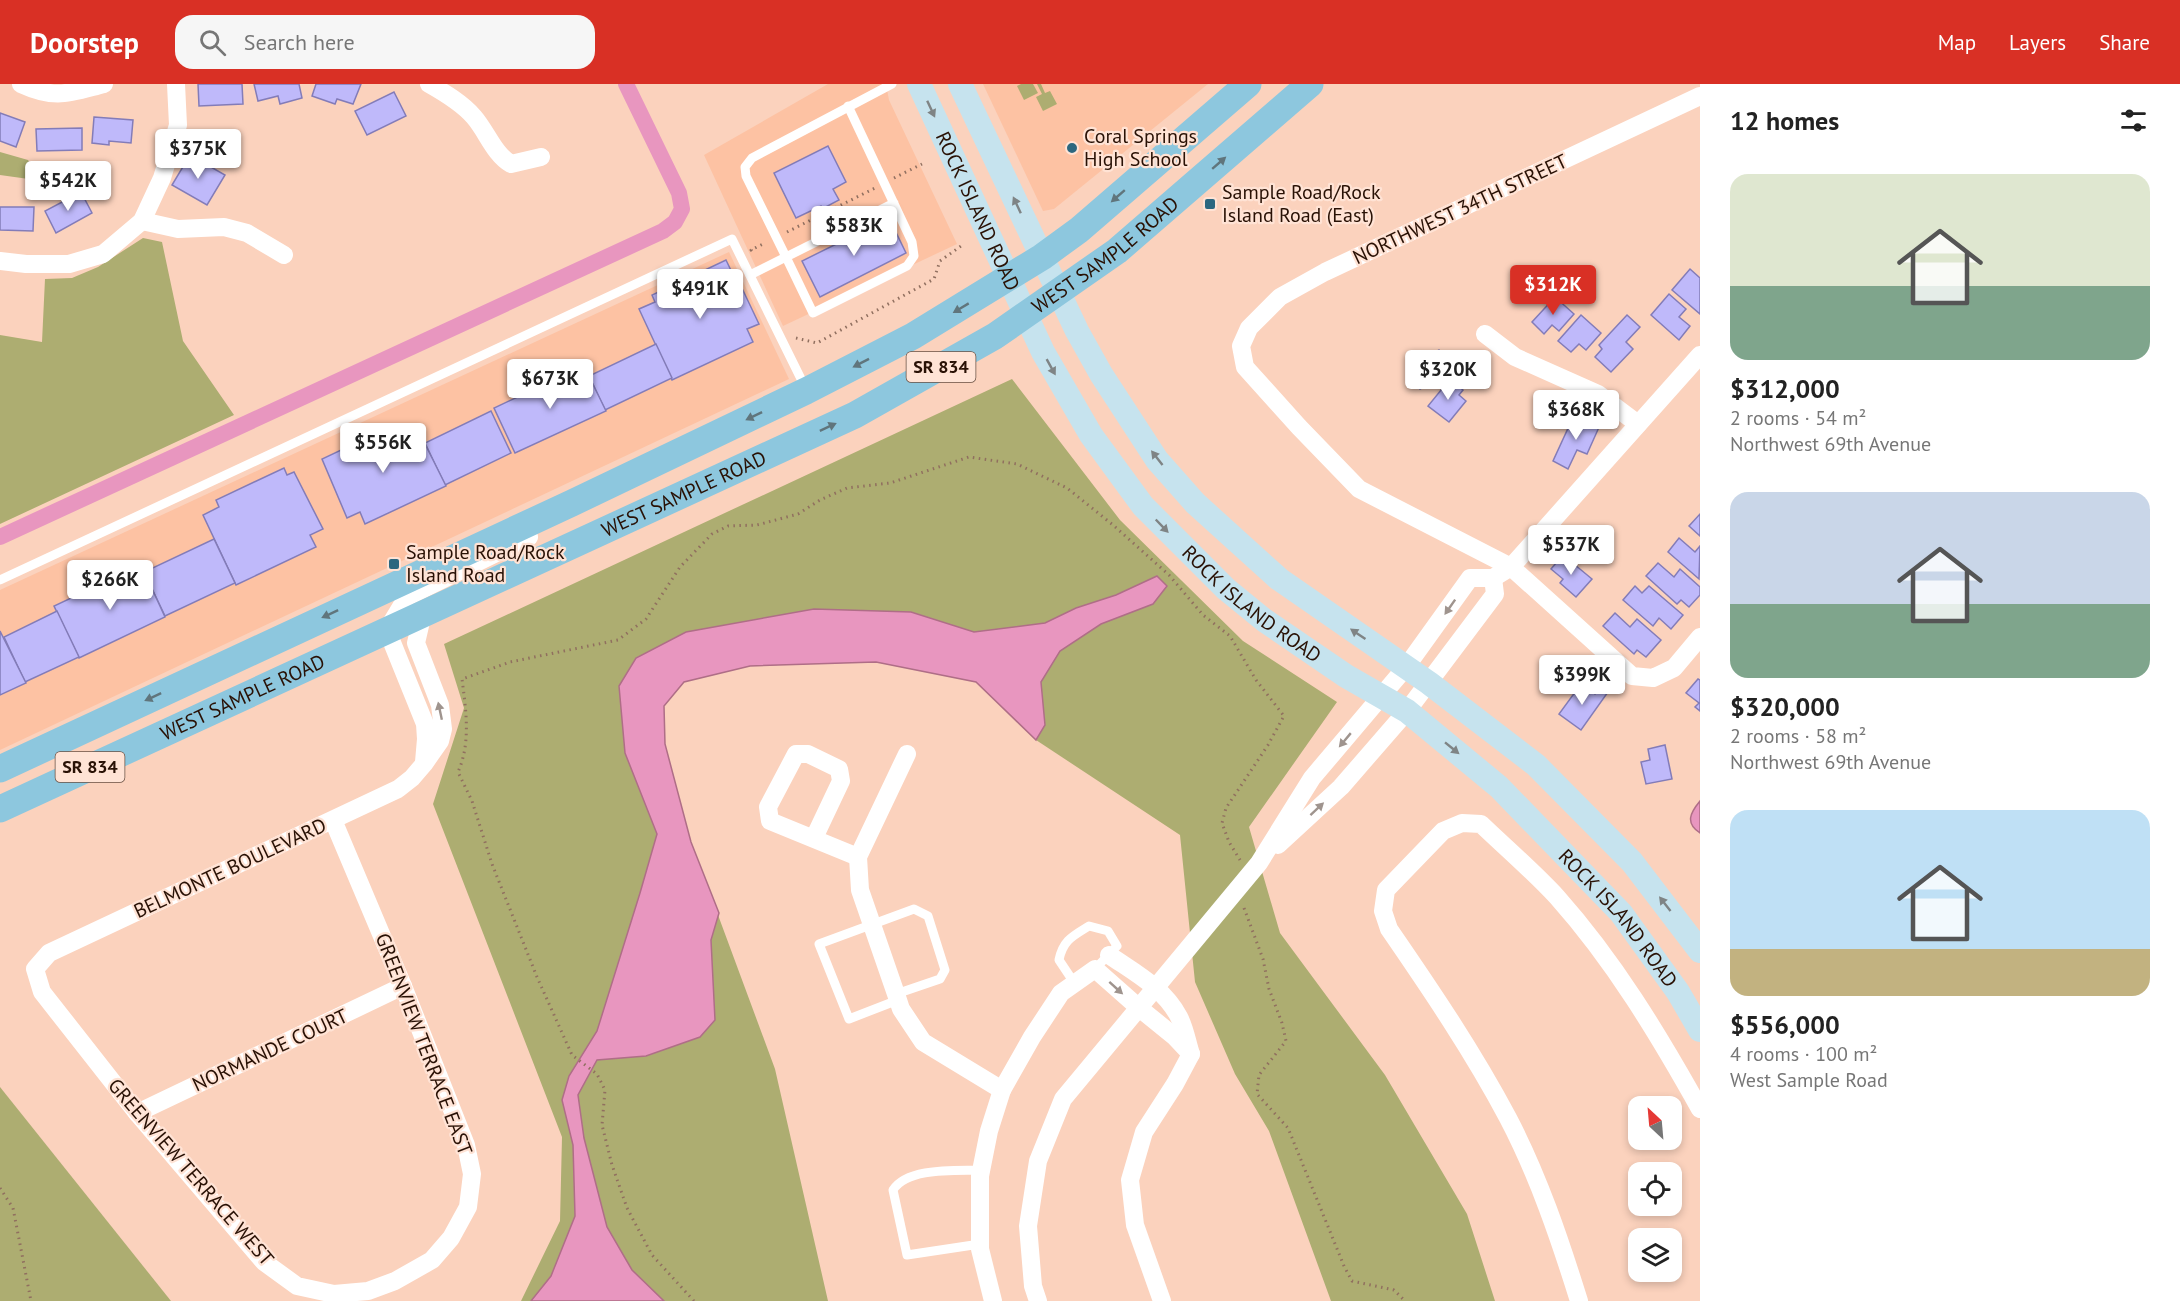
<!DOCTYPE html>
<html lang="en">
<head>
<meta charset="utf-8">
<style>
	body { margin:0; font-family:"PT Sans",sans-serif; background:#f6f6f6; color:#222; height:100vh; display:flex; flex-direction:column; font-size:22px; white-space:nowrap }
	* { box-sizing:border-box; margin:0 }
	p { font-size:20px; color:#767676 }
	.icon { flex:none; width:33px; height:33px; fill:none; stroke:currentColor; stroke-width:2; stroke-linecap:round; stroke-linejoin:round }
	.map { position:relative; flex:1; overflow:hidden }
	.panel { display:flex; flex-direction:column; background:#fff; width:480px }
	.panel>* { flex:none }
	.needle { width:39px; rotate:334deg }
	.controls { position:absolute; left:1628px; top:1012px; display:grid; gap:12px }
	.controls a { display:grid; place-items:center; width:54px; height:54px; border-radius:12px; background:#fff; box-shadow:0 3px 9px #0003; font-size:30px }
	.price { position:absolute; translate:-50% -51px; padding:0 14px; border-radius:6px; background:#fff; color:#222; font-size:20px; line-height:39px; filter:drop-shadow(0 2px 3px #0008) }
	.price::after { content:''; position:absolute; left:50%; top:36px; width:18px; height:14px; margin-left:-9px; background:inherit; clip-path:polygon(0 0,100% 0,50% 100%) }
	.price.on { background:#d93025; color:#fff }
	ul { padding:0; list-style:none }
	li { display:grid; align-content:center; gap:12px; height:318px; padding:0 30px }
	li span { display:grid; place-items:center; height:186px; border-radius:18px; color:#555 }
	li>.icon { margin-inline-start:auto }
	span .icon { width:108px; height:108px; fill:#fffc; stroke-width:1 }
	li b { font-size:26px }
	h2 { display:flex; justify-content:space-between; align-items:center; height:72px; padding:0 30px; font-size:26px }
	header { display:flex; align-items:center; gap:36px; box-sizing:border-box; height:84px; padding:0 30px; background:#d93025; color:#fff }
	header strong { font-size:28px }
	nav { display:flex; gap:33px; margin-inline-start:auto; font-size:21px }
	.search { width:420px; height:54px; background:#f6f6f6; display:flex; align-items:center; gap:15px; box-sizing:border-box; padding:0 21px; border-radius:18px; color:#767676; font-size:22px }
	main { display:flex; flex:1; min-height:0 }
	.map>svg:first-child { display:block }
</style>
</head>
<body>
<header>
<strong>Doorstep</strong>
<div class="search"><svg class="icon" aria-label="search" viewBox="0 0 24 24"><circle cx="10" cy="10" r="6"/><path d="M15 15l6 6"/></svg>Search here</div>
<nav><a>Map</a><a>Layers</a><a>Share</a></nav>
</header>
<main>
<div class="map">
<svg width="1700" height="1217" viewBox="0 0 1700 1217">
	<rect width="100%" height="100%" fill="#fbd2bd"/>
	<!-- built -->
	<g fill="#fdc2a3">
		<path d="M828 0H886L889 16 957 160 783 242 704 71Z"/>
		<path d="M983 0H1208L1054 125 1043 127Z"/>
		<path d="M729 168 789 295 0 666V506Z"/>
	</g>
	<!-- green -->
	<g fill="#adad71">
		<path d="M1021 0H1033L1038 9 1024 16 1017 2Z"/>
		<path d="M1037 0H1041L1045 9 1050 7 1057 20 1043 27 1036 13 1042 10Z"/>
		<path d="M0 68 28 76 43 97 0 91Z"/>
		<path d="M143 154 162 158 183 257 234 331 0 440V251L42 258 45 195 72 194 98 183Z"/>
		<path d="M1012 295 1120 436 1243 557 1337 618 1249 743 1280 849 1385 991 1467 1130 1495 1217H1331L1269 1047 1235 990 1195 898 1180 751 1036 656 976 598 876 578 750 582 684 598 664 622 665 660 691 758 775 985 828 1217H521L560 1137 562 1053 433 720 464 624 444 560Z"/>
		<path d="M0 1003 171 1217H0Z"/>
	</g>
	<!-- water -->
	<g fill="#e896bf" stroke="#af6e87" stroke-width="1.5">
		<path d="M1157 492 1167 502 1153 520 1101 540 1060 567 1041 598 1045 641 1036 656 976 598 876 578 750 582 684 598 664 622 665 660 691 758 719 829 711 856 715 936 700 953 646 972 597 976 578 1011 584 1054 607 1143 632 1186 664 1217H531L551 1192 575 1132 573 1061 562 1016 569 992 597 947 640 809 657 750 625 669 619 602 636 574 686 548 814 525 911 528 974 548 1045 539 1076 524 1116 511Z"/>
		<path d="M1700 717V749C1685 739 1690 729 1700 717Z"/>
	</g>
	<g fill="none" stroke-linecap="round" stroke-linejoin="round">
		<!-- canal -->
		<path stroke="#e896bf" stroke-width="16" d="M0 453 663 147 675 138 682 125 679 109 626 0"/>
	</g>
	<!-- building -->
	<g fill="#bfb9fa" stroke="#837cb8" stroke-width="1.5">
		<path d="M198 0H242L243 20 199 22Z"/>
		<path d="M254 0H299L302 14 280 20 278 12 258 17Z"/>
		<path d="M316 0H361L353 20 337 15 335 20 312 12Z"/>
		<path d="M394 8 406 32 367 51 355 27Z"/>
		<path d="M0 29 25 38 16 63 0 57Z"/>
		<path d="M94 33 133 36 131 59 109 57V61L92 59Z"/>
		<path d="M82 44V66L37 67 36 45Z"/>
		<path d="M828 62 846 98 833 105 839 116 822 125 821 122 796 134 774 89Z"/>
		<path d="M190 71 225 91 207 121 172 101Z"/>
		<path d="M81 108 92 129 56 149 45 127Z"/>
		<path d="M0 123H34L33 147 0 146Z"/>
		<path d="M889 134 906 169 820 213 802 177Z"/>
		<path d="M726 176 737 199 739 198 759 240 747 245 753 258 672 296 639 225 655 218 652 211Z"/>
		<path d="M1690 185 1700 194V230L1672 206Z"/>
		<path d="M1669 210 1686 225 1679 233 1690 242 1679 256 1651 231Z"/>
		<path d="M1555 213 1574 230 1559 247 1552 241 1544 250 1532 238Z"/>
		<path d="M1581 231 1601 249 1586 266 1579 260 1571 268 1558 257Z"/>
		<path d="M1627 231 1640 243 1626 258 1633 265 1611 288 1595 273 1602 265 1599 261Z"/>
		<path d="M656 260 672 294 605 326 589 292Z"/>
		<path d="M1439 266 1447 282 1436 287 1441 295 1420 305 1409 282Z"/>
		<path d="M584 282 606 327 515 369 494 324Z"/>
		<path d="M1450 295 1463 306 1459 311 1466 317 1449 338 1428 322Z"/>
		<path d="M491 327 511 369 445 401 425 359Z"/>
		<path d="M1580 332 1600 341 1587 370 1577 366 1568 385 1553 377 1570 340 1575 342Z"/>
		<path d="M396 340 403 355 419 348 446 402 365 440 360 428 347 434 322 375Z"/>
		<path d="M284 384 287 391 294 388 323 445 310 451 316 463 236 501 203 431 219 423 216 416Z"/>
		<path d="M1700 430V452L1689 442Z"/>
		<path d="M1679 454 1695 468 1700 462 1699 495 1668 468Z"/>
		<path d="M214 455 235 499 165 532 144 488Z"/>
		<path d="M1563 471 1592 495 1576 513 1560 499 1563 495 1551 485Z"/>
		<path d="M1658 479 1674 493 1680 485 1700 503V511L1689 523 1681 516 1677 520 1646 492Z"/>
		<path d="M141 481 165 533 79 574 54 522Z"/>
		<path d="M1635 502 1642 509 1649 502 1683 531 1671 545 1659 534 1653 542 1623 516Z"/>
		<path d="M57 527 79 573 25 598 4 553Z"/>
		<path d="M1615 529 1630 543 1637 535 1661 556 1646 573 1637 566 1634 570 1603 542Z"/>
		<path d="M0 547 26 599 0 611Z"/>
		<path d="M1698 595 1700 596V627L1695 623 1699 619 1686 609Z"/>
		<path d="M1581 600 1595 610 1600 603 1608 608 1581 646 1559 630Z"/>
		<path d="M1665 661 1672 695 1646 700 1641 678 1650 676 1648 665Z"/>
	</g>
	<g fill="none" stroke-linecap="round" stroke-linejoin="round">
		<!-- path -->
		<g stroke="#906f5f" stroke-width="3" stroke-dasharray="1.5 4.5" stroke-linecap="butt">
			<path d="M894 94 922 80"/>
			<path d="M787 148 875 104"/>
			<path d="M752 167 751 166 765 159"/>
			<path d="M796 254 817 259 934 195 940 177 961 162"/>
			<path d="M1244 824 1263 875 1269 905 1282 939 1286 957 1259 991 1257 1010 1288 1044 1344 1182 1352 1197 1394 1206 1405 1217"/>
			<path d="M0 1104 13 1124 31 1217"/>
			<path d="M694 1217 652 1171 627 1124 612 1081 602 1041 605 1006 597 990 572 971 537 893 492 780 472 717 458 688C471 659 466 626 462 595L510 578 618 556 646 535 680 483 712 450 728 442 757 441 798 430 820 416 847 404 890 399 969 373 1017 380 1067 404 1113 441 1169 491 1203 531 1230 552 1256 596 1284 632 1268 661 1226 724 1222 739 1229 758 1240 776"/>
		</g>
		<!-- service -->
		<g stroke="#fff" stroke-width="9">
			<path d="M848 22 912 158 914 172 907 182 813 229 786 173 894 119"/>
			<path d="M750 191 786 173 746 92 745 83 752 74 892 0"/>
			<path d="M0 496 732 155 806 305"/>
			<path d="M1075 900 1059 876C1063 856 1073 852 1089 842L1108 847 1117 862 1095 885"/>
			<path d="M896 910 940 895 945 886 928 832 914 825 819 860 849 935 898 916"/>
			<path d="M980 1160 907 1171 893 1106C908 1083 956 1087 981 1086"/>
		</g>
		<!-- minor -->
		<g stroke="#fff" stroke-width="18">
			<path d="M21 0C56 16 69 9 104 0"/>
			<path d="M429 0C445 9 462 19 474 33 487 48 494 70 511 80L541 73"/>
			<path d="M1700 12 1325 188 1280 213 1249 244 1241 262 1245 283 1299 343 1359 405 1511 483 1632 592 1653 594 1674 584 1700 553"/>
			<path d="M142 137 178 145 224 143 247 149 284 171"/>
			<path d="M0 177 26 180H69L103 170 142 137 162 94 178 41 176 0"/>
			<path d="M1485 250 1515 273 1598 310 1638 340"/>
			<path d="M907 670 858 773 860 806 896 910 901 925 923 958 1002 1006 1032 953 1061 909 1095 885 1138 923 1175 953 1191 970"/>
			<path d="M424 678 426 655 425 640 387 546 407 513 529 453"/>
			<path d="M333 736 403 902 466 1061 472 1090 468 1123 451 1154 432 1176 395 1197 368 1207 334 1210 297 1202 264 1178 137 1029 42 908 35 885 49 869 398 705 412 694 424 680 440 657 443 645 440 621 416 559 423 529"/>
			<path d="M814 754 841 697 839 685 808 670H796L768 723 770 737 858 773"/>
			<path d="M1278 761 1341 703 1407 627 1495 510 1493 494"/>
			<path d="M1109 871C1135 889 1164 904 1179 933 1185 944 1187 958 1191 970L1175 1000 1144 1048 1130 1096 1135 1141 1162 1217"/>
			<path d="M137 1029 403 902"/>
			<path d="M993 1217 980 1165V1092L989 1047 1002 1006"/>
			<path d="M1038 1217 1033 1202 1028 1142 1038 1077 1063 1015 1259 779 1312 694 1406 583 1470 494H1493L1511 483 1700 271"/>
			<path d="M1579 1217C1560 1156 1538 1091 1508 1034 1473 968 1431 906 1389 845L1383 827 1386 806 1443 747 1462 739 1481 740C1506 764 1533 787 1557 813 1614 877 1658 950 1700 1025"/>
		</g>
		<!-- secondary -->
		<g stroke="#c6e3ee" stroke-width="24">
			<path id="s1" d="M919 0 1043 268 1091 351 1143 422 1226 505 1264 536 1346 592 1407 627 1499 703 1621 829 1678 908 1700 946"/>
			<path d="M960 0 1077 247 1101 290 1157 376 1195 419 1279 495 1429 599 1536 681 1632 778 1700 867"/>
		</g>
		<!-- primary -->
		<g stroke="#8dc7de" stroke-width="27">
			<path d="M0 685 572 419 806 307 913 252 1042 173 1079 146 1248 0"/>
			<path id="s2" d="M0 725 855 331 995 252 1117 167 1310 0"/>
		</g>
	</g>
	<!-- one-way arrows -->
	<defs><path id="oneway-solid" d="M-6-.8H1V-3.2L6.5 0L1 3.2V.8H-6Z" transform="scale(1.5)"/></defs>
	<g fill="#7f8485">
		<use href="#oneway-solid" transform="translate(931 25) rotate(65)"/>
		<use href="#oneway-solid" transform="translate(1017 121) rotate(-115)"/>
		<use href="#oneway-solid" transform="translate(1051 283) rotate(61)"/>
		<use href="#oneway-solid" transform="translate(1157 374) rotate(-128)"/>
		<use href="#oneway-solid" transform="translate(1162 442) rotate(46)"/>
		<use href="#oneway-solid" transform="translate(1358 550) rotate(-146)"/>
		<use href="#oneway-solid" transform="translate(1452 664) rotate(39)"/>
		<use href="#oneway-solid" transform="translate(1665 820) rotate(-128)"/>
	</g>
	<g fill="#60757c">
		<use href="#oneway-solid" transform="translate(1219 79) rotate(-41)"/>
		<use href="#oneway-solid" transform="translate(1118 112) rotate(139)"/>
		<use href="#oneway-solid" transform="translate(961 224) rotate(149)"/>
		<use href="#oneway-solid" transform="translate(861 279) rotate(153)"/>
		<use href="#oneway-solid" transform="translate(754 332) rotate(154)"/>
		<use href="#oneway-solid" transform="translate(828 343) rotate(-25)"/>
		<use href="#oneway-solid" transform="translate(330 530) rotate(155)"/>
		<use href="#oneway-solid" transform="translate(153 613) rotate(155)"/>
	</g>
	<g fill="#9f948e">
		<use href="#oneway-solid" transform="translate(1450 523) rotate(125)"/>
		<use href="#oneway-solid" transform="translate(440 627) rotate(-102)"/>
		<use href="#oneway-solid" transform="translate(1345 656) rotate(130)"/>
		<use href="#oneway-solid" transform="translate(1317 725) rotate(-43)"/>
		<use href="#oneway-solid" transform="translate(1116 904) rotate(42)"/>
	</g>
	<!-- markers -->
	<g fill="#2c677f" stroke="#ffe3d5" stroke-width="2">
		<circle cx="1072" cy="64" r="6"/>
		<rect x="1204" y="114" width="12" height="12" rx="3"/>
		<rect x="388" y="474" width="12" height="12" rx="3"/>
	</g>
	<g text-anchor="middle" stroke-width="4.5" stroke-linejoin="round" paint-order="stroke">
		<!-- shield labels -->
		<g fill="#ffe3d5" stroke="#695043" stroke-width="1.5">
			<rect x="906.5" y="268" width="69" height="30" rx="4.5"/>
			<rect x="55.5" y="668" width="69" height="30" rx="4.5"/>
		</g>
		<g font-size="18" font-weight="bold" fill="#291105">
			<text x="941" y="289">SR 834</text>
			<text x="90" y="689">SR 834</text>
		</g>
		<!-- poi labels -->
		<g font-size="20" fill="#291105" stroke="#ffe3d5" text-anchor="start">
			<text x="1084" y="59">Coral Springs<tspan x="1084" dy="23">High School</tspan></text>
			<text x="1222" y="115">Sample Road/Rock<tspan x="1222" dy="23">Island Road (East)</tspan></text>
			<text x="406" y="475">Sample Road/Rock<tspan x="406" dy="23">Island Road</tspan></text>
		</g>
		<!-- street labels -->
		<g font-size="20" fill="#291105" stroke="#ffe3d5">
			<text transform="translate(1460 125) rotate(-25)" y="7">NORTHWEST 34TH STREET</text>
			<text dy="7" stroke="none"><textPath href="#s1" startOffset="140">ROCK ISLAND ROAD</textPath></text>
			<text dy="7" stroke="none"><textPath href="#s2" startOffset="1239">WEST SAMPLE ROAD</textPath></text>
			<text dy="7" stroke="none"><textPath href="#s2" startOffset="753">WEST SAMPLE ROAD</textPath></text>
			<text dy="7" stroke="none"><textPath href="#s1" startOffset="626">ROCK ISLAND ROAD</textPath></text>
			<text dy="7" stroke="none"><textPath href="#s2" startOffset="267">WEST SAMPLE ROAD</textPath></text>
			<text transform="translate(230 784) rotate(-25)" y="7">BELMONTE BOULEVARD</text>
			<text dy="7" stroke="none"><textPath href="#s1" startOffset="1112">ROCK ISLAND ROAD</textPath></text>
			<text transform="translate(424 960) rotate(69)" y="7">GREENVIEW TERRACE EAST</text>
			<text transform="translate(270 966) rotate(-25)" y="7">NORMANDE COURT</text>
			<text transform="translate(191 1088) rotate(49)" y="7">GREENVIEW TERRACE WEST</text>
		</g>
	</g>
</svg>
<div class="controls">
<a><svg class="needle" viewBox="-14 -14 28 28"><path d="M0-13l5 13h-10z" fill="#e53935"/><path d="M0 13l5-13h-10z" fill="#767676"/></svg></a>
<a><svg class="icon" aria-label="locate" viewBox="0 0 24 24"><circle cx="12" cy="12" r="6"/><path d="M12 2v4M12 18v4M2 12h4M18 12h4"/></svg></a>
<a><svg class="icon" aria-label="layers" viewBox="0 0 24 24"><path d="M12 4l9 5-9 5-9-5zM3 14l9 5 9-5"/></svg></a>
</div>
<b class="price" style="left:198px;top:96px">$375K</b>
<b class="price" style="left:68px;top:128px">$542K</b>
<b class="price" style="left:854px;top:173px">$583K</b>
<b class="price on" style="left:1553px;top:232px">$312K</b>
<b class="price" style="left:700px;top:236px">$491K</b>
<b class="price" style="left:1448px;top:317px">$320K</b>
<b class="price" style="left:550px;top:326px">$673K</b>
<b class="price" style="left:1576px;top:357px">$368K</b>
<b class="price" style="left:383px;top:390px">$556K</b>
<b class="price" style="left:1571px;top:492px">$537K</b>
<b class="price" style="left:110px;top:527px">$266K</b>
<b class="price" style="left:1582px;top:622px">$399K</b>
</div>
<section class="panel">
<h2>12 homes<svg class="icon" aria-label="filters" viewBox="0 0 24 24"><path d="M4 7h16M4 17h16"/><circle cx="9" cy="7" r="2"/><circle cx="15" cy="17" r="2"/></svg></h2>
<ul>
<li><span style="background:linear-gradient(#dfe7d0 60%,#7fa58c 0)"><svg class="icon" aria-label="home" viewBox="0 0 24 24"><path d="M3 11l9-7 9 7M6 9v11h12V9"/></svg></span><div><b>$312,000</b><p>2 rooms · 54 m²</p><p>Northwest 69th Avenue</p></div></li>
<li><span style="background:linear-gradient(#c9d6e8 60%,#7fa58c 0)"><svg class="icon" aria-label="home" viewBox="0 0 24 24"><path d="M3 11l9-7 9 7M6 9v11h12V9"/></svg></span><div><b>$320,000</b><p>2 rooms · 58 m²</p><p>Northwest 69th Avenue</p></div></li>
<li><span style="background:linear-gradient(#bfe0f5 75%,#c2b280 0)"><svg class="icon" aria-label="home" viewBox="0 0 24 24"><path d="M3 11l9-7 9 7M6 9v11h12V9"/></svg></span><div><b>$556,000</b><p>4 rooms · 100 m²</p><p>West Sample Road</p></div></li>
</ul>
</section>
</main>
</body>
</html>
